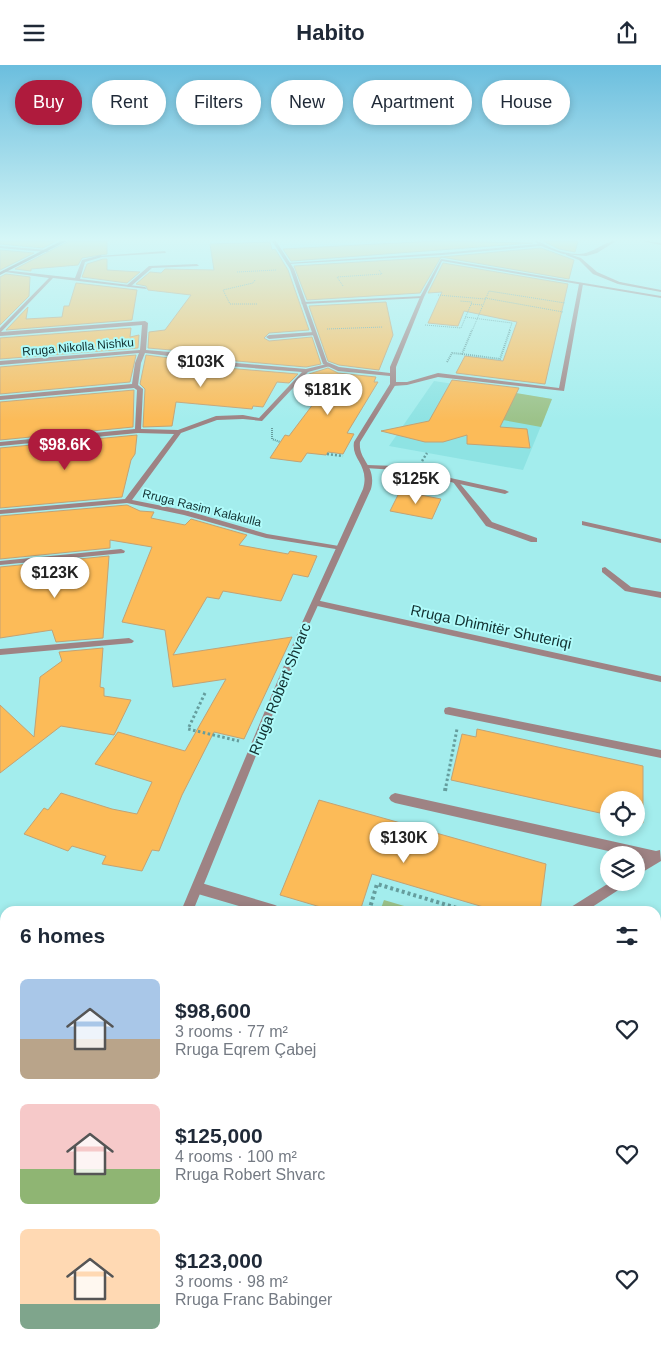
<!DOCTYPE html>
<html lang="en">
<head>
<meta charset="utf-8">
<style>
	body { margin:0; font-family:Arial,sans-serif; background:#f2f2f3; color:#1f2937; height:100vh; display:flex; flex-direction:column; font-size:19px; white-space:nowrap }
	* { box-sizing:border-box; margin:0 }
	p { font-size:16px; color:#747a83 }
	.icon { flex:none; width:28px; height:28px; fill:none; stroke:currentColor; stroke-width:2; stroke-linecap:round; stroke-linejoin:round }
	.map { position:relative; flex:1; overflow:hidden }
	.details { position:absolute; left:0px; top:841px; width:661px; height:446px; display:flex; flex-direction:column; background:#fff; border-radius:15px 15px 0 0; box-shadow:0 2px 8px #0003 }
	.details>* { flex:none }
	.banner { position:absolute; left:15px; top:15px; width:631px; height:45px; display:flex; gap:10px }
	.tools { position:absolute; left:600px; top:726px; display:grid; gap:10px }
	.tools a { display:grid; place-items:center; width:45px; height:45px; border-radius:50%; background:#fff; box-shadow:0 2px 8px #0003; font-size:25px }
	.price { position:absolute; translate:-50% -42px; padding:0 11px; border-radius:18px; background:#fff; color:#222; font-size:16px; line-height:32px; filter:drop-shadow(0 1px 2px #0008) }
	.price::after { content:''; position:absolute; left:50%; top:30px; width:15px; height:11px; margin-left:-8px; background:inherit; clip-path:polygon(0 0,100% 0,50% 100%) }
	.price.current { background:#af1b3d; color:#fff }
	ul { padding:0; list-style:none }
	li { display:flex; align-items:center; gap:15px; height:125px; padding:0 20px }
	li span { display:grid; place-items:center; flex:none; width:140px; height:100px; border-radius:8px; color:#555 }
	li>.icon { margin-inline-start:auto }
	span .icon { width:60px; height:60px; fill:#fffc; stroke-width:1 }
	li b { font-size:21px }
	h2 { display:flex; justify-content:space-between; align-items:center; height:60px; padding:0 20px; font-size:21px }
	.chip { padding:0 18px; border-radius:22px; background:#fff; box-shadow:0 2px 8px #0003; font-size:18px; line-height:45px }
	.chip.current { background:#af1b3d; color:#fff }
	header { display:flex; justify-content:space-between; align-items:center; height:65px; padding:0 20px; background:#fff; font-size:22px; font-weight:700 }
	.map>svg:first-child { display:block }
</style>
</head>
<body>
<header><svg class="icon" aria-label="menu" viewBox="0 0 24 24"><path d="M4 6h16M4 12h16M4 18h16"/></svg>Habito<svg class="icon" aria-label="share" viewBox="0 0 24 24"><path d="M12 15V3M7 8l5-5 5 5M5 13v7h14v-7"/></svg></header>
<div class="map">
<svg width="661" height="1287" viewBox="0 0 661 1287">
	<rect width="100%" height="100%" fill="#a3eded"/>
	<!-- built -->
	<path fill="#8ee3e3" d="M434 316 552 334 523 405 389 381Z"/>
	<!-- green -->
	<g fill="#9cc289">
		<path d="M516 328 552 334 541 362 503 355Z"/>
		<path d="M384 835 421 846H380Z"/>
	</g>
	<!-- building -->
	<g fill="#fcbb58" stroke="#c3a274">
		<path d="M0 176H56L43 183 0 179Z"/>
		<path d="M69 176H107V189L82 193 78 200 31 204V206L15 204Z"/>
		<path d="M436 176 533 178 291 196 283 184Z"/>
		<path d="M543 176H578L575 187 559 184Z"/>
		<path d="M270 177 272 185 275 184 288 205 309 265 269 268 264 273 269 276 312 272 321 299 306 302 191 292 171 285 148 283 149 267 165 265 191 230 148 225 146 221 136 219 150 207 161 208 165 204 214 205 210 179Z"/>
		<path d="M541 183 574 195 569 214 441 192 420 228 307 235 294 201 442 192Z"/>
		<path d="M0 185 34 188 0 205Z"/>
		<path d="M103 194H107V205L140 207 127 218 82 212 87 199Z"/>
		<path d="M443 198 568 219 545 319 456 308 465 291 503 296 517 257 464 246 458 261 428 258 442 227 428 228Z"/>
		<path d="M6 209 30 212 29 231 0 260V212Z"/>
		<path d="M76 218 137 225 132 255 6 265 28 242 26 254 62 252 64 241H69Z"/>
		<path d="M386 237 393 270 379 305 339 300 328 296 309 241Z"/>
		<path d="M131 263 130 272 139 270 138 283 0 294V273Z"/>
		<path d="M136 290 130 317 0 329V302Z"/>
		<path d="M146 290 169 293 190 300 298 309 289 318 277 317 263 342 253 341 252 344 176 337 172 361 143 362 145 324 140 319Z"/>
		<path d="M328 303 338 308 376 312 374 317H378L347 368 354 369 343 389 328 387 326 390 307 388 301 397 270 393 285 370 289 371 326 322 299 319 309 309Z"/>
		<path d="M452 315 519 323 500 362 527 364 530 383 467 379V370L443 377H425L381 366 429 356Z"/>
		<path d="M134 325 133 362 0 375V337Z"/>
		<path d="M137 370 135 389 131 395 122 432 0 443V383Z"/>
		<path d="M400 426 441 434 432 454 390 446Z"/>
		<path d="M127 440 140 446 154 447 151 453 185 460 191 454 247 470 239 480 288 489 290 486 317 491 308 512 293 509 281 536 223 526 219 534 207 532 173 590 292 572 244 674 214 667 182 730 159 786 152 785 142 806 102 799 106 791 72 781 68 786 24 769 44 743 48 745 61 728 112 744 137 749 152 717 95 699 118 667 185 686 226 614 173 622 165 565 122 557 152 482 110 475V483L0 494V451Z"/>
		<path d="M109 491 103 573 56 577 52 565 0 573V502Z"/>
		<path d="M103 583 100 622 104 623V631L131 635 114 670 61 661 0 708V640L34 672 40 612 62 596 59 587Z"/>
		<path d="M477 664 643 701V758L636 756V735H609V750L451 715 462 669 476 672Z"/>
		<path d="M319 735 546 799 540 846H497L372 809 360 846H334L280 830Z"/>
	</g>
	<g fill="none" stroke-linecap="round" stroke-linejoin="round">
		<!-- path-far4 -->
		<g stroke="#659d9d" stroke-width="1" stroke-dasharray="1 1" stroke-linecap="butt">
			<path d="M237 207 276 205"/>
			<path d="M255 215 253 218 223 225 230 239H257"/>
			<path d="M343 221 337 212 382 209 379 205"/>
			<path d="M438 230 485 234"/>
			<path d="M485 233 563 247"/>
			<path d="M471 239 482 240"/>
			<path d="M465 252 512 258 509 266"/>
			<path d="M425 260 461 263 472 237 460 236"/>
			<path d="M327 264 383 262"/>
			<path d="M472 266 489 226 565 238"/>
		</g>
		<!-- path-far3 -->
		<g stroke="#659d9d" stroke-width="2" stroke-dasharray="1 1" stroke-linecap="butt">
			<path d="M462 289 500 294 510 265"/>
			<path d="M447 297 452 288 462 289 472 265"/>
			<path d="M272 363V374L280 377"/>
		</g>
		<!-- path-far2 -->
		<g stroke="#659d9d" stroke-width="2.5" stroke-dasharray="2 2" stroke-linecap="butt">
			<path d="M327 389 343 391"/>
			<path d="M422 396 427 388"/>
		</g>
		<!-- path-far1 -->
		<g stroke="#659d9d" stroke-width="3" stroke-dasharray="2.5 2.5" stroke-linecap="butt">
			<path d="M205 628 188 664 239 676"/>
			<path d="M446 721 457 664"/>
		</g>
		<!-- path -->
		<g stroke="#659d9d" stroke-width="4" stroke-dasharray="3 3" stroke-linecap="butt">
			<path d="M445 726 446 720"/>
			<path d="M369 846 377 819 467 846"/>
		</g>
		<!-- service -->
		<g fill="#9e8384" fill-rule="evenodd">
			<path d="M0 181 47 185 49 186 47 187 0 183Z"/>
			<path d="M165 186 166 188 101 192 99 191Z"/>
			<path d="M566 188 581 193 597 207 622 218 618 219 593 209 579 195 566 190Z"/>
			<path d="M197 199 199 201 152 203 130 222 126 221 149 201Z"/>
			<path d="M314 267 316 270 269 274 266 272 269 270Z"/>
			<path d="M453 415H457L492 457 537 473V477H531L486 461 453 417Z"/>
			<path d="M582 456 661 474V478L582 460Z"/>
			<path d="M605 502 631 522 661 527V533L625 526 602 507V503Z"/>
			<path d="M129 573 134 576 132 578 0 590V584Z"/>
			<path d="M449 642 661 685V693L445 649 444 646 445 643Z"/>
		</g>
		<!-- minor -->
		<g fill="#9e8384" fill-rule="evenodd">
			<path d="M534 176C541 176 546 181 552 183 561 187 570 189 579 189 595 188 604 176 616 176L597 188 586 191 563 189 541 181 442 190 288 199 286 198 442 188 538 179Z"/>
			<path d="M645 176 661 178V180L647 177Z"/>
			<path d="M101 190 102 192 85 197 80 214 145 222 147 224 53 213 1 267 145 256 148 258 146 285 170 287 191 294 306 304 327 299 330 301 308 307 262 356 243 354 217 355 181 368 132 435 188 446 267 469 339 481H342V485L266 473 184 450 127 438 0 449V445L125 434 174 369 138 368 0 381V377L135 364 137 325 134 323 0 335V331L132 319 135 298 139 288 0 300V296L140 285 142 260 0 271V263L49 213 5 207 3 205 75 213 82 195ZM145 288 169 291 190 298 302 307 259 353 243 350 216 351 178 365 141 364 143 324 138 320 141 298Z"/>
			<path d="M620 217 661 225V227L618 219Z"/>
			<path d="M581 218 583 219 564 326 438 312 407 320 393 321 390 319 393 317H407L438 308 559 323 579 219Z"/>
			<path d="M424 231 422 233 303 239 301 238 303 237Z"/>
			<path d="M367 400 396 401 505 425 509 427 505 429 396 405 365 403 364 402Z"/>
			<path d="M121 484 125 486 124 488 0 500V496Z"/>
			<path d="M316 535 661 611V617L313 540 312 538 313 536Z"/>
			<path d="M395 728 656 786 660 785 661 796 636 811V799L644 794 636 792V790H626L395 738 391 736 389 733 391 730Z"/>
			<path d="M198 817 275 840 279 842 281 846H256L198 829 194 827 192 823 194 819Z"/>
			<path d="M609 818H625L623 822 586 846H569L571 842Z"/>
			<path d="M267 1282H294L296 1287H269Z"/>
			<path d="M506 1282H524L523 1287H505Z"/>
		</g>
		<!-- tertiary -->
		<g fill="#9e8384" fill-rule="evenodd">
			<path d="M272 176H276L294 204 327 297 339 302 390 308V302L420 232 441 194 661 231V233L442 196 424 232 396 302V319L360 377C358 396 377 400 371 424L309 560 193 846H181L301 560 363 424C370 400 351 395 354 377L390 319V311L338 306 323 299 290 204Z"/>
			<path d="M5 1228V1255L0 1257V1230Z"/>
		</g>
		<!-- secondary -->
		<path fill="#7e595a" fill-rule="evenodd" d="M61 176H67L0 210V207Z"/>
	</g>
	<!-- sky -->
	<linearGradient id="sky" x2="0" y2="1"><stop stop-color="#6bbede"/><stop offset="0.49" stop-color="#d6f7f7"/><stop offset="1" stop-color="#d6f7f7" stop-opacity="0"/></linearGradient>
	<rect width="661" height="356" fill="url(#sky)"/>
	<g text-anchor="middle" stroke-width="4" stroke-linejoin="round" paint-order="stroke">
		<!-- far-street labels -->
		<g font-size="12" fill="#113030" stroke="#b0fbfa">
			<text transform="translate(78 282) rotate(-5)" y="4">Rruga Nikolla Nishku</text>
			<text transform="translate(202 443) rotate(14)" y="4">Rruga Rasim Kalakulla</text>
		</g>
		<!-- street labels -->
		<g font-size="15" fill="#113030" stroke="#b0fbfa">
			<text transform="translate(491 562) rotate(12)" y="5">Rruga Dhimitër Shuteriqi</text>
			<text transform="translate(280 624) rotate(-68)" y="5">Rruga Robert Shvarc</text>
		</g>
	</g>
</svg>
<div class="tools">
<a><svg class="icon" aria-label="locate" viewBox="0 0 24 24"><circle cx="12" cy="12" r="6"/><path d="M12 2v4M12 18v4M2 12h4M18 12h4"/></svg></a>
<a><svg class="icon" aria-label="layers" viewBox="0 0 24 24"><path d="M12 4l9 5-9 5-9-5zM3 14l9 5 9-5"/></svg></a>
</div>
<b class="price" style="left:201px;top:323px">$103K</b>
<b class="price" style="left:328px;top:351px">$181K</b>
<b class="price current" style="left:65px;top:406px">$98.6K</b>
<b class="price" style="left:416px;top:440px">$125K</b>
<b class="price" style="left:55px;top:534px">$123K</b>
<b class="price" style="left:404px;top:799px">$130K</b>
<div class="banner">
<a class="chip current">Buy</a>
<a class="chip">Rent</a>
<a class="chip">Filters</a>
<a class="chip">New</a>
<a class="chip">Apartment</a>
<a class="chip">House</a>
</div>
<section class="details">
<h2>6 homes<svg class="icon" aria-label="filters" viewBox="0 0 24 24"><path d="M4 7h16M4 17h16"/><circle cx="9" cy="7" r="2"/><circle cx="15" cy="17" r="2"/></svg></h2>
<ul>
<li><span style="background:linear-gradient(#a9c7e8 60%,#b9a48a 0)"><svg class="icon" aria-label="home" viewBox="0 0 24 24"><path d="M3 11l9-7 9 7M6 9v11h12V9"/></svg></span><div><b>$98,600</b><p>3 rooms · 77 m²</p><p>Rruga Eqrem Çabej</p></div><svg class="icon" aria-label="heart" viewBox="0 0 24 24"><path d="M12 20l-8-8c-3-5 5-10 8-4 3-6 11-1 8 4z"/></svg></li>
<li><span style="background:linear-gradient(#f6c9c9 65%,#8fb573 0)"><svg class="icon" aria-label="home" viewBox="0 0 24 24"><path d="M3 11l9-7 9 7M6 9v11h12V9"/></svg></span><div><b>$125,000</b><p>4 rooms · 100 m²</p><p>Rruga Robert Shvarc</p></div><svg class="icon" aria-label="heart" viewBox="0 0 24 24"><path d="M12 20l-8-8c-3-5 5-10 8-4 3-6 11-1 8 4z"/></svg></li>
<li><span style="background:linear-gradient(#ffd9b3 75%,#7fa58c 0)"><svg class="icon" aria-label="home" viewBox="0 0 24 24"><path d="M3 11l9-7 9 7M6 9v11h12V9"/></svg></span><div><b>$123,000</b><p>3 rooms · 98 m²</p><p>Rruga Franc Babinger</p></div><svg class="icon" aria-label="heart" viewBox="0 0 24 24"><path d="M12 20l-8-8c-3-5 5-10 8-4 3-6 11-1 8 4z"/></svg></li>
</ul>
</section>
</div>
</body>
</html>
